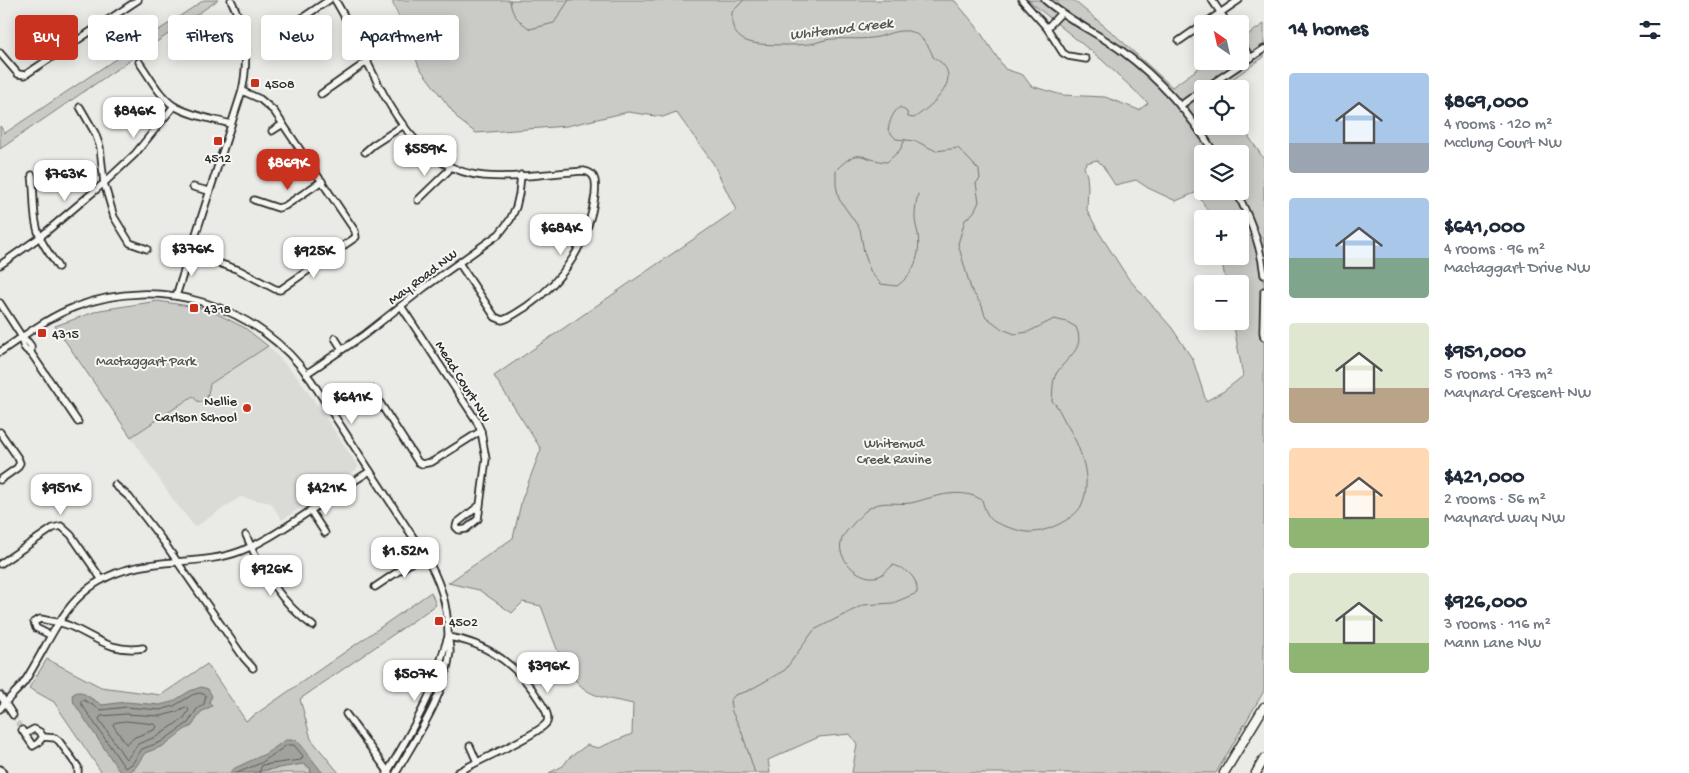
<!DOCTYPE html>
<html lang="en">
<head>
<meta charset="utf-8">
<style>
	body { margin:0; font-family:"Gochi Hand",sans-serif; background:#f6f6f7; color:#1f2937; height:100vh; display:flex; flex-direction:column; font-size:19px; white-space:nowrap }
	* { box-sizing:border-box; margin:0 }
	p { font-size:16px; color:#747a83 }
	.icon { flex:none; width:28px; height:28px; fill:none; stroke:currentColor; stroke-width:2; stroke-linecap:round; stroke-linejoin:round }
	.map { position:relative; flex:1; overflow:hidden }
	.details { display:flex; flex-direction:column; background:#fff; width:425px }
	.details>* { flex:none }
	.banner { position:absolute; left:15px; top:15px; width:475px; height:45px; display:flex; gap:10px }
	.needle { width:32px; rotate:326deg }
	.controls { position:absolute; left:1194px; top:15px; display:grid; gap:10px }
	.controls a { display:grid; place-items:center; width:55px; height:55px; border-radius:5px; background:#fff; box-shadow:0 2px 12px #0003; font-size:25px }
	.price { position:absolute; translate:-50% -42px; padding:0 11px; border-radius:10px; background:#fff; color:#222; font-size:16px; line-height:32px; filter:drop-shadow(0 1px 2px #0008) }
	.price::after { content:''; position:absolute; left:50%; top:30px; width:15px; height:11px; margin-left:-8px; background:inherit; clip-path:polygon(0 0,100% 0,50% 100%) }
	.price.current { background:#c8321e; color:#fff }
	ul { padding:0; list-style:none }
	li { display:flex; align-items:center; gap:15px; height:125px; padding:0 25px }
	li span { display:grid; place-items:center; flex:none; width:140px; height:100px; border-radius:5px; color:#555 }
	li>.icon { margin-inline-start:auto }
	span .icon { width:60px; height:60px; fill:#fffc; stroke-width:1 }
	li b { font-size:21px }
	h2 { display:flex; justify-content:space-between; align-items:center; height:60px; padding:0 25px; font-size:21px }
	.tag { padding:0 18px; border-radius:5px; background:#fff; box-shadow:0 2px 12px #0003; font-size:18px; line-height:45px }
	.tag.current { background:#c8321e; color:#fff }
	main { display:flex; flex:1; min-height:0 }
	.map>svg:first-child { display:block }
</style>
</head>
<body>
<main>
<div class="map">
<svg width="1264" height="773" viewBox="0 0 1264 773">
	<rect width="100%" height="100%" fill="#eaeae6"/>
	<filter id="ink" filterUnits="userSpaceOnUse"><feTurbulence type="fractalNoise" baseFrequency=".02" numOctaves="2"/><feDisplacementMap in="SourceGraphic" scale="10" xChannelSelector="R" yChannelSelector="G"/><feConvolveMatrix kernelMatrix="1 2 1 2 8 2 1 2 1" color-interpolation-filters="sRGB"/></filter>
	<g filter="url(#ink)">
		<!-- built -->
		<path fill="#dadad6" d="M268 346 300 380 358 466 357 469 282 520 271 503 240 497 195 527 174 501 131 437Z"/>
		<!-- green -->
		<g fill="#cacac7" stroke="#7a7a79" fill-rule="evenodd">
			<path d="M204 0H218L0 149V126L5 133Z"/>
			<path d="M393 0H951L955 1 976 26 1005 69 1023 75 1031 86 1062 95 1105 97 1139 110 1148 103 1102 60 1028 0H1073L1114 34 1172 87 1209 61H1240V40L1264 24V57L1218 89H1202V126H1240V124L1264 159V691L1216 773H852L857 744 850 734 819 737 768 760 770 773H549L563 766 569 758 587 745 598 748 632 734 633 704C618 700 599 699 586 690 561 673 552 633 541 606L523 602 512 613 479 590 448 583 513 538 522 499 541 449 494 376 736 210 713 163 676 112 663 117 628 112 567 126 476 133 459 120 419 67 407 35 393 4ZM1202 154H1240V191H1202ZM1097 160 1103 166 1115 185 1136 180 1148 188 1176 201 1197 192 1212 219H1240V256H1221L1226 284H1240V321H1233L1243 376 1224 391 1206 401 1193 360 1172 328 1128 278 1098 231 1087 210 1088 187 1087 176 1084 167 1086 163Z"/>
			<path d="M158 301 208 309 245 328 268 346 210 384 206 403 197 401 193 396 131 437 55 326 100 310Z"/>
			<path d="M431 592 436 605 300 699 311 739 339 773H102L54 702 29 688 47 659 101 687 161 695 207 664 246 721Z"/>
		</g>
		<!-- water -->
		<g fill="#a1a19e" stroke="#727270">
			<path d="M201 687 208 689 212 696 209 702 212 706 201 712 192 726 184 730 163 746 145 753 135 768 128 773 120 772 74 703 72 695 77 692H81L102 705 126 702 160 705 172 702 190 691Z"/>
			<path d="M286 740H296C306 749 313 762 323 773H311L310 768 303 764 250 773H229L235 768 265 754Z"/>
		</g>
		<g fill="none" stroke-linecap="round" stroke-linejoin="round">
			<!-- shore -->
			<g stroke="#5a5a59" stroke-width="1">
				<path d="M200 693 206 695 204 704 197 709 188 723 161 742 142 749 132 764 125 768 80 702 84 700 101 710 126 707 160 710 174 706 192 695Z"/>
				<path d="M186 707 189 710 184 718 158 736 138 744 127 759 125 758 99 719 101 716 126 714 161 716 176 712Z"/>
				<path d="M126 721 155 724 157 727 154 730 135 737 126 744 113 725 114 723Z"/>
				<path d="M237 773 261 763 287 745H294L303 756 301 760 262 765 259 773"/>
			</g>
			<!-- stream -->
			<g stroke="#727270" stroke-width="1">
				<path d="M510 0C511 15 518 20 530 29L554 23 569 0"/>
				<path d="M744 0 732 12C729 47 758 44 783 45 792 45 801 45 810 44 817 43 825 39 832 39 848 38 863 40 878 37 889 34 896 30 908 31 920 33 930 46 933 57 968 76 933 105 914 118L908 117 907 112 900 107C892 113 890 121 888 130L896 139 916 141 936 151 958 148 979 170 980 179 976 183 979 202 974 212 965 220 958 244 971 289 982 306 985 316 1002 329 1015 334 1028 332 1054 319 1067 322 1076 327C1086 350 1067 356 1056 374 1052 382 1053 392 1052 401 1059 407 1061 415 1066 423 1080 446 1094 480 1081 506 1074 520 1042 534 1028 532 1021 532 1000 525 995 522 987 518 984 507 982 500 961 487 937 496 915 502 902 506 886 500 873 506 865 510 859 517 853 524 848 530 842 535 841 543 837 558 858 579 874 577 882 577 887 570 893 565 907 569 918 577 917 593L893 603 863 605 814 630 785 670 748 691 735 695 730 701 732 712 741 730 755 773"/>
				<path d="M905 140 900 150 887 162C860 160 861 145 836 170V185L839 199 860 229 864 252 871 273 881 284 897 286C914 274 921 255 918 234 917 229 915 223 915 218 915 210 916 202 918 194"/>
			</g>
			<!-- minor-tunnel -->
			<path stroke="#c4c4c1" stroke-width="5.5" stroke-dasharray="5.5 3" stroke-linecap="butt" d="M13 715 22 730"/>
			<!-- minor casing -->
			<g stroke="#2b2b2b" stroke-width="9">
				<g id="minor">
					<path d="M335 0C374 62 398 168 484 176 515 179 552 173 584 171 597 173 596 184 595 195 589 241 564 281 526 307 519 311 511 318 502 320L495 317 459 263"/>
					<path d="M1022 0 1047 28 1063 53 1068 56 1086 59"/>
					<path d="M1045 0C1068 20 1097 33 1122 51 1158 78 1191 115 1215 154"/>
					<path d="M1212 0 1228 24"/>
					<path d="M293 24 329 0"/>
					<path d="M1204 24 1239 0"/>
					<path d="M1047 28 1061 13"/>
					<path d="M244 39H217L215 41 213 46 217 51C226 53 236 49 246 50"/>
					<path d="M1179 41 1202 25"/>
					<path d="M1240 42 1251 58"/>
					<path d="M0 53 18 74 25 75 138 0"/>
					<path d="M139 62C150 77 159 96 174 106 191 116 213 119 231 124"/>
					<path d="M1204 89 1264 49"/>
					<path d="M321 94 368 61"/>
					<path d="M1180 106 1202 90"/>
					<path d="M80 107 95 133 100 147 104 183 114 217 130 243 147 249"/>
					<path d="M272 131 283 124"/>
					<path d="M365 152 373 145 404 125"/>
					<path d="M32 175C35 195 32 218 40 237 43 246 53 258 58 267"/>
					<path d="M193 187 209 191"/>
					<path d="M1236 191C1250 218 1261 245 1264 275"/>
					<path d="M254 200 278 208 285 206 322 181"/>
					<path d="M418 200 448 171 450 167"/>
					<path d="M189 253 239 270 275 289 280 290 356 237 355 231 274 111 260 99 242 91"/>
					<path d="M0 265 40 237 104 183 135 154 174 106"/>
					<path d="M1264 291 1263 332 1264 337"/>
					<path d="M176 296 242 91C249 59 246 29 231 0"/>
					<path d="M0 303 22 337 28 342 31 346V353"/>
					<path d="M401 306 476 420 481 431 486 459 480 505 457 523 456 527 459 530 466 529 478 519 480 505"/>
					<path d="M22 337C22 346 24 349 31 353L78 422"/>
					<path d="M335 338 342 349"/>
					<path d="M0 352C24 336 48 317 75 307 160 274 259 305 311 380L424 554C439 578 448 604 448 633 448 639 450 645 450 652 445 696 417 736 396 773"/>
					<path d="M306 374 364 335 425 287 499 234 510 220 516 207 519 194 521 175"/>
					<path d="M371 389 418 462 422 464 432 462 481 431"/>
					<path d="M0 432 18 458 20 463 17 468 0 480"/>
					<path d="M115 485 129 497 163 541 244 658 253 668"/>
					<path d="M310 510 325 533"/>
					<path d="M246 535C260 569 283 605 313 626"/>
					<path d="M0 564 53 528 61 526 71 535 102 580"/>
					<path d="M375 587 424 554"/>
					<path d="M50 635 36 628 34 622 40 619C50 621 61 622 70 626 97 638 112 653 143 648"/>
					<path d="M448 637C488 643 519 667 540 701 543 706 550 715 547 722 541 734 472 763 457 773"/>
					<path d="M0 695 13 715"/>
					<path d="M0 709C7 699 17 692 25 681 56 632 68 583 133 568 169 559 207 564 241 551 264 542 284 528 304 515 326 500 348 485 370 471"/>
					<path d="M346 714 389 773"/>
					<path d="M22 730 33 746 38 743 43 737"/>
					<path d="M25 734 34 729 40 732 43 737"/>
					<path d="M43 737 55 738 59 741 78 767V773"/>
					<path d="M470 746 477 762"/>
					<path d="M387 773C402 747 418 721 430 693 438 675 441 656 448 637"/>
				</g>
			</g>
			<!-- major casing -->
			<g stroke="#2b2b2b" stroke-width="11">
				<path id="major" d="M0 770 2 773"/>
			</g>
			<!-- highway casing -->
			<g stroke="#2b2b2b" stroke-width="11">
				<g id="highway">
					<path d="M1224 773 1264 707"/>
					<path d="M1256 773 1264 759"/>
				</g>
			</g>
			<!-- minor -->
			<use href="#minor" stroke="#f6f6f2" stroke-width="5.5"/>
			<!-- major -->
			<use href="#major" stroke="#f6f6f2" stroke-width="7"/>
			<!-- highway -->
			<use href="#highway" stroke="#f6f6f2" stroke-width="8"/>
		</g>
	</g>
	<!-- markers -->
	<g fill="#c8321e" stroke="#f6f6f2" stroke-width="2">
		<rect x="250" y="78" width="10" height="10" rx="2.5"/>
		<rect x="213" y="136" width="10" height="10" rx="2.5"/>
		<rect x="189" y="303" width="10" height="10" rx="2.5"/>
		<rect x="37" y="328" width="10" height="10" rx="2.5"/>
		<circle cx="247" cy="408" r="5"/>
		<rect x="434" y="616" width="10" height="10" rx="2.5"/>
	</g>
	<g text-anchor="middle" stroke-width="4" stroke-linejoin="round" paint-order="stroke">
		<!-- poi labels -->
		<g font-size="14" fill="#2b2b2b" stroke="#f6f6f2" text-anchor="start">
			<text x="265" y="88">4508</text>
			<text x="218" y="162" text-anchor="middle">4512</text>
			<text x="204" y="313">4318</text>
			<text x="52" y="338">4315</text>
			<text x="237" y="405" text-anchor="end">Nellie<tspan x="237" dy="16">Carlson School</tspan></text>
			<text x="449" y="626">4502</text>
		</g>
		<!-- street labels -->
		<g font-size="14" fill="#2b2b2b" stroke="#f6f6f2">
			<text transform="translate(422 276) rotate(-37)" y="5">May Road NW</text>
			<text transform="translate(464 381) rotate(58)" y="5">Mead Court NW</text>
		</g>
		<!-- park labels -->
		<g font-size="14" fill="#535352" stroke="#f6f6f2">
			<text x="146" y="365">Mactaggart Park</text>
			<text x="894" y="447">Whitemud<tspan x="894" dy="16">Creek Ravine</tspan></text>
		</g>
		<!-- water labels -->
		<g font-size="15" font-style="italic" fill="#545453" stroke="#f6f6f2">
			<text transform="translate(841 28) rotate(-7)" y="5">Whitemud Creek</text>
		</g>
	</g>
</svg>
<div class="controls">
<a><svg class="needle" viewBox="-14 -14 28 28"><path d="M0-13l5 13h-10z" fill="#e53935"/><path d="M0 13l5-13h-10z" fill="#747a83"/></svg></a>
<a><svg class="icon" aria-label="locate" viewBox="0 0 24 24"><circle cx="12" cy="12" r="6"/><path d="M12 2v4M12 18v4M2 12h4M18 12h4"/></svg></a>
<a><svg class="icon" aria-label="layers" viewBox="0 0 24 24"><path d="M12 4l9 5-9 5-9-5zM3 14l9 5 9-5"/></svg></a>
<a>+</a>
<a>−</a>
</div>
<b class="price" style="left:134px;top:139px">$846K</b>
<b class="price" style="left:425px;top:177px">$559K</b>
<b class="price current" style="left:288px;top:191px">$869K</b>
<b class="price" style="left:65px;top:202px">$763K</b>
<b class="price" style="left:561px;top:256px">$684K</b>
<b class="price" style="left:192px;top:277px">$376K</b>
<b class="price" style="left:314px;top:279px">$925K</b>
<b class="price" style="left:352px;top:425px">$641K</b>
<b class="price" style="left:61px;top:516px">$951K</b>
<b class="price" style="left:326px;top:516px">$421K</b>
<b class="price" style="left:405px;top:579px">$1.52M</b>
<b class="price" style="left:271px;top:597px">$926K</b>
<b class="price" style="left:548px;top:694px">$396K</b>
<b class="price" style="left:415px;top:702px">$507K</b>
<div class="banner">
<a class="tag current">Buy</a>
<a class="tag">Rent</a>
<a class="tag">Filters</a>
<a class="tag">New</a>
<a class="tag">Apartment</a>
</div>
</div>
<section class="details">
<h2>14 homes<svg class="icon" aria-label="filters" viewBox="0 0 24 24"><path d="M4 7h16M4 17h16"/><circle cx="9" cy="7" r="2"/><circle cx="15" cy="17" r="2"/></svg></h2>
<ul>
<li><span style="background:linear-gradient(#a9c7e8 70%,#9aa5b1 0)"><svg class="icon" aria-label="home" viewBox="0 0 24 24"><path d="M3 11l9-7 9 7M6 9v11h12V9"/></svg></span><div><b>$869,000</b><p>4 rooms · 120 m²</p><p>Mcclung Court NW</p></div></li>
<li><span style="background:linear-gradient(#a9c7e8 60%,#7fa58c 0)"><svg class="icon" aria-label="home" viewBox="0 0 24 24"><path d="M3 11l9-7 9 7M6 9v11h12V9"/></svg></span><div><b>$641,000</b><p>4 rooms · 96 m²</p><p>Mactaggart Drive NW</p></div></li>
<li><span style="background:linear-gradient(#dfe7d0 65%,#b9a48a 0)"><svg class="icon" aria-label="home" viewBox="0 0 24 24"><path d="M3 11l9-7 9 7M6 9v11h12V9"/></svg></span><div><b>$951,000</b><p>5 rooms · 173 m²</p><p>Maynard Crescent NW</p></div></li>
<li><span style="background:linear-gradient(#ffd9b3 70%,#8fb573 0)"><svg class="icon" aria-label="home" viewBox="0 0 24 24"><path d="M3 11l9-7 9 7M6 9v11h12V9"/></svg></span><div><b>$421,000</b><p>2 rooms · 56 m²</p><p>Maynard Way NW</p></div></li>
<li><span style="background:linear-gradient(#dfe7d0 70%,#8fb573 0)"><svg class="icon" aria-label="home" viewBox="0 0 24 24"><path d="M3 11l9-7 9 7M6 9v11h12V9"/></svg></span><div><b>$926,000</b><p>3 rooms · 116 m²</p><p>Mann Lane NW</p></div></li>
</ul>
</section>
</main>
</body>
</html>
